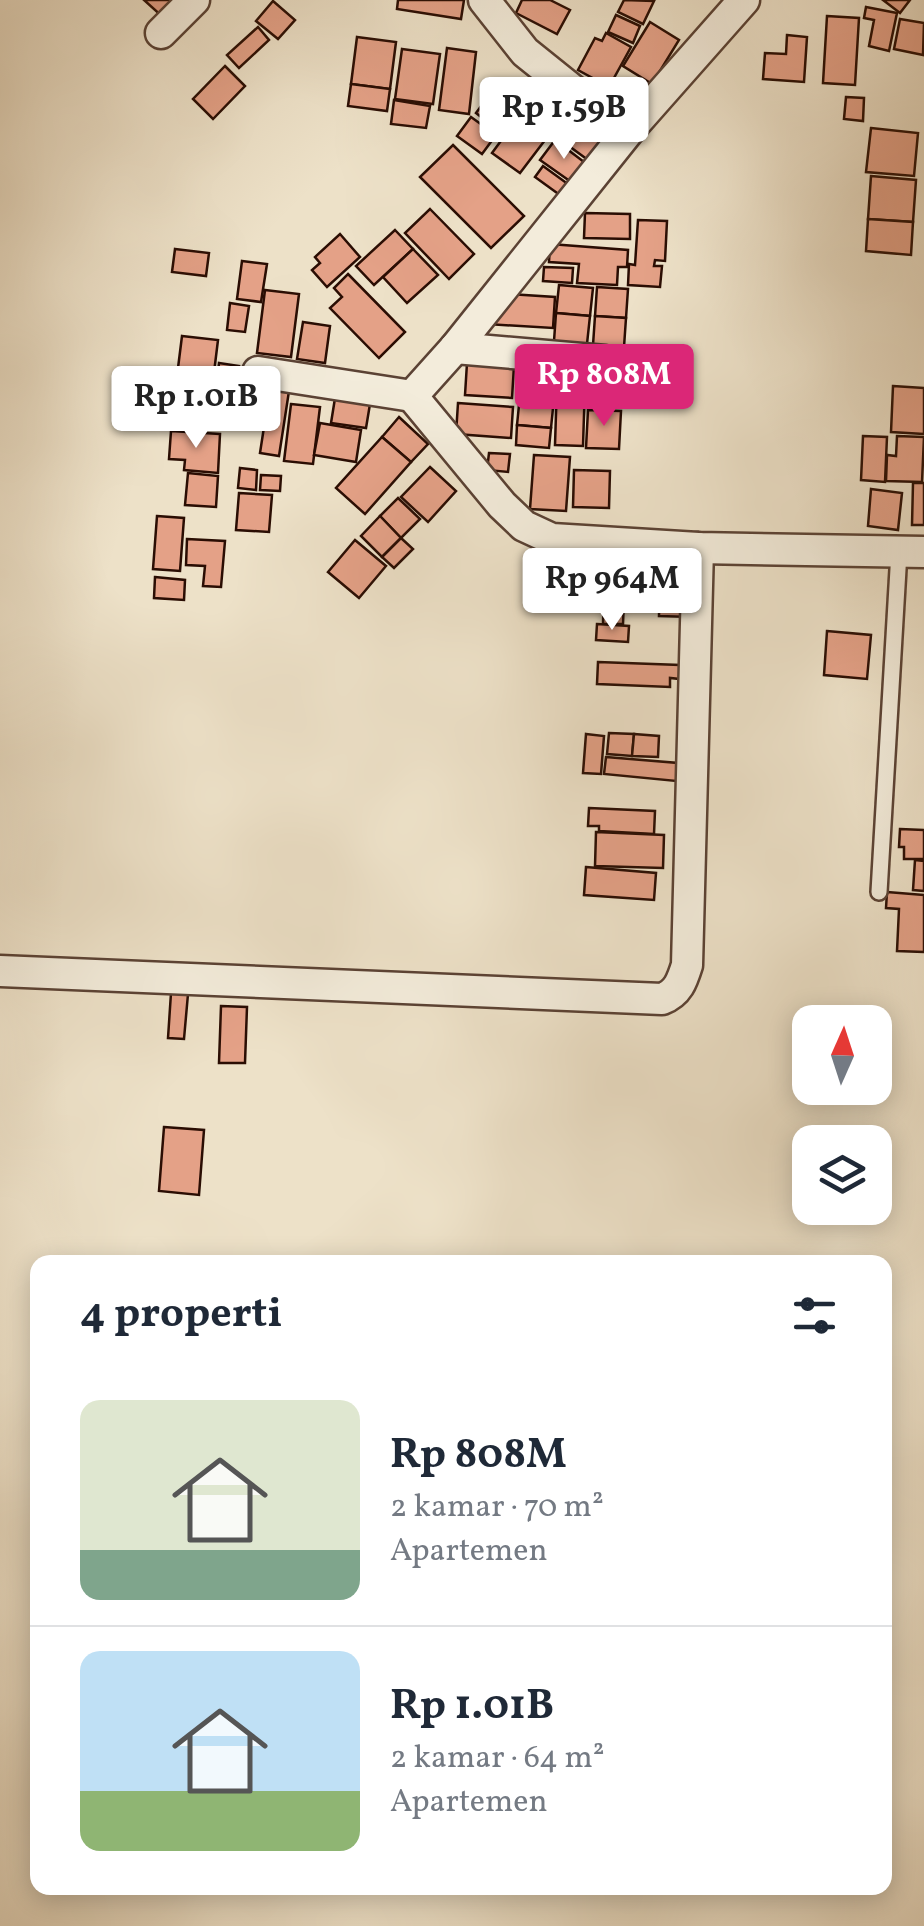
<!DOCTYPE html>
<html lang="id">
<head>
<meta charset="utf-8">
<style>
	body { margin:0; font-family:Vollkorn,serif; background:#f2f2f3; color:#1f2937; height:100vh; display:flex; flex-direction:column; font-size:38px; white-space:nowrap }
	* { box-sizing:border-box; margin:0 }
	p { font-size:32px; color:#747a83 }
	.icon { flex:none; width:55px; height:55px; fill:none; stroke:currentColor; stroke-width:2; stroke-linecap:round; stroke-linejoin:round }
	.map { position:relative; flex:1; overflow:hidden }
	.details { position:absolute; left:30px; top:1255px; width:862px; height:640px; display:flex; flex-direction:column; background:#fff; border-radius:20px; box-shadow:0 5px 25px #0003 }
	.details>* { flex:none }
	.needle { width:65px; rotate:3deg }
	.fabs { position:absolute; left:792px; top:1005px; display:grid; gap:20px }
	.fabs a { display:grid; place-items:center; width:100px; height:100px; border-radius:20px; background:#fff; box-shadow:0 5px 25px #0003; font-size:50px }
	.price { position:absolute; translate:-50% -85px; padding:0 22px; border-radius:10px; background:#fff; color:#222; font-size:32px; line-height:65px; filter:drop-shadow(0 2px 5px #0008) }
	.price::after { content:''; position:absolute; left:50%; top:60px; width:30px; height:22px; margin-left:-15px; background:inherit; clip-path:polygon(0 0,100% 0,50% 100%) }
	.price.selected { background:#db2777; color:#fff }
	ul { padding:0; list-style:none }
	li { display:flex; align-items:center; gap:30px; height:250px; padding:0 50px }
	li+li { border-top:2px solid #e0e1e3 }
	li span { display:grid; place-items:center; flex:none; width:280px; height:200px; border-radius:20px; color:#555 }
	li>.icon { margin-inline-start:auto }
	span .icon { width:120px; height:120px; fill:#fffc; stroke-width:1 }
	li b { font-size:42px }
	h2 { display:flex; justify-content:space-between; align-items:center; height:120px; padding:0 50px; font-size:42px }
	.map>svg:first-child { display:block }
</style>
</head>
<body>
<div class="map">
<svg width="924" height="1926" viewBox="0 0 924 1926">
	<rect width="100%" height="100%" fill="#ede1c8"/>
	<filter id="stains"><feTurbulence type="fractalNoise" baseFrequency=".002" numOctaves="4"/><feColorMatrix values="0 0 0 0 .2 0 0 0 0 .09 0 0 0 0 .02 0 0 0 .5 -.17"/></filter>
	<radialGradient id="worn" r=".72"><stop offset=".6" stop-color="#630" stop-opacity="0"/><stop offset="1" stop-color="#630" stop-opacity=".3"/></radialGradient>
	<!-- building -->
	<g fill="#e4a187" stroke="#2a0d03" stroke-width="2.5">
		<path d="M144 0H183L165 19Z"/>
		<path d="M398 0H464L461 19 397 9Z"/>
		<path d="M522 0H550L570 10 557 34 516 13Z"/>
		<path d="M624 0 654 1 643 24 618 12Z"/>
		<path d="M883 0H910L900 13Z"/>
		<path d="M273 1 295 20 278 39 256 21Z"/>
		<path d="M866 7 897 13 889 51 869 46 874 20 864 18Z"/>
		<path d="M616 15 640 26 633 43 608 32Z"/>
		<path d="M827 16 859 18 855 85 823 83Z"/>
		<path d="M900 19 924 23 923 55 894 49Z"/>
		<path d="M650 22 679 40 652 84 623 66Z"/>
		<path d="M258 27 269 40 239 68 227 55Z"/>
		<path d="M606 33 631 47 609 87 578 70 595 38 602 41Z"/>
		<path d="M787 35 807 37 804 82 763 79 765 53 786 54Z"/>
		<path d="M357 37 396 42 390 89 351 84Z"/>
		<path d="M447 48 476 52 469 114 439 110Z"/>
		<path d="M402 49 440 54 433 104 395 99Z"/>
		<path d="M225 66 245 86 213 119 193 99Z"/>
		<path d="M501 79 529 99 503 134 476 113Z"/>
		<path d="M351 84 390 89 387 111 348 106Z"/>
		<path d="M846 97 864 98 863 121 844 119Z"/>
		<path d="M394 100 430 106 426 128 391 124Z"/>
		<path d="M529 103 558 123 520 173 492 153Z"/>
		<path d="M573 109 608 134 588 160 554 135Z"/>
		<path d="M471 117 496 135 482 154 457 136Z"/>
		<path d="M871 128 918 133 914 176 866 172Z"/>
		<path d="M555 140 588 165 574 184 540 160Z"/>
		<path d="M453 145 524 216 491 248 420 177Z"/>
		<path d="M543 166 572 187 564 198 535 177Z"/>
		<path d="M871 176 916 180 913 222 868 219Z"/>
		<path d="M430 209 474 254 449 279 405 233Z"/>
		<path d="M585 213 630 214V239L584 238Z"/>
		<path d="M868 219 913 222 911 255 866 251Z"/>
		<path d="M638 220 667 221 665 261 655 260 654 266H662L660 287 628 285 629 264 635 265Z"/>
		<path d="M395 230 413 249 374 285 356 266Z"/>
		<path d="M340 234 360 257 327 287 312 270 320 263 315 257Z"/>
		<path d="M550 244 628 250 627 267H618L617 285 577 283 579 264 549 262Z"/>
		<path d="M175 249 209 253 206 276 172 272Z"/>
		<path d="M413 249 438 275 407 303 383 277Z"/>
		<path d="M242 261 267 264 261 302 237 299Z"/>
		<path d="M544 267 573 268 572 283 543 281Z"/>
		<path d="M348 274 405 332 379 358 330 308 342 297 334 288Z"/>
		<path d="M559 285 593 288 590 316 556 313Z"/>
		<path d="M597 287 628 289 626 318 595 316Z"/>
		<path d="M265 290 299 294 291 357 257 353Z"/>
		<path d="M509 294 555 297 553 328 486 324Z"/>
		<path d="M230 303 249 306 245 332 227 330Z"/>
		<path d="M556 313 590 316 587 344 554 341Z"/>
		<path d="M595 316 626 318 624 347 593 345Z"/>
		<path d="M303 322 330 326 325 363 297 359Z"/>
		<path d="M182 336 218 340 212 389 176 384Z"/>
		<path d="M219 363 239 366 235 394 216 392Z"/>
		<path d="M467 363 514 366 512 398 465 395Z"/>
		<path d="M642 377H658L657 402 640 401Z"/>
		<path d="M557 383 585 384 583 446 555 445Z"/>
		<path d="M256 386 289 391 279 456 260 453 264 427 250 425Z"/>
		<path d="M893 386 924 388V434L891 432Z"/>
		<path d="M195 389 225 394 220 422 190 417Z"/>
		<path d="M336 392 371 398 366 428 331 423Z"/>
		<path d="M520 395 554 398 551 428 517 425Z"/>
		<path d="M458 403 513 407 511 438 456 434Z"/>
		<path d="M291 404 320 407 313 464 284 461Z"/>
		<path d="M588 410 621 411 619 449 586 448Z"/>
		<path d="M399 417 428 444 411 462 382 437Z"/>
		<path d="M320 423 361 430 356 462 314 455Z"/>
		<path d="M517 425 551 428 549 448 516 445Z"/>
		<path d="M171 431 220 434 218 473 184 470 185 460 169 459Z"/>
		<path d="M863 436 887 437 885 482 861 480Z"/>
		<path d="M897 436 924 437 922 482 886 481 887 455 896 456Z"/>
		<path d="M382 437 411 462 365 514 336 488Z"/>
		<path d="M489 453 510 454 508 472 487 470Z"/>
		<path d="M534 455 570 457 566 511 530 509Z"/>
		<path d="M430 467 456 491 428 522 401 497Z"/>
		<path d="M240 468 257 470 256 490 238 488Z"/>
		<path d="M574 470 610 471 609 508 573 507Z"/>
		<path d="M188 473 218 476 216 507 185 505Z"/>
		<path d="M261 475 281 476 280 491 260 490Z"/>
		<path d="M913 483H924V525H912Z"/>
		<path d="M871 489 902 493 898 530 868 526Z"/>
		<path d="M239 493 272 495 269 532 236 530Z"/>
		<path d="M398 498 420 519 401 538 380 516Z"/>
		<path d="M157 516 184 518 180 571 153 569Z"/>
		<path d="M380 516 401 538 382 557 361 536Z"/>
		<path d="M401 538 413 549 394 568 382 557Z"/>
		<path d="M187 539 225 541 221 587 203 586 205 566 186 565Z"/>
		<path d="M355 540 386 566 359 598 328 572Z"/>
		<path d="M605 551H626L623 624H603Z"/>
		<path d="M674 573H692V617L659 616 660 577 674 578Z"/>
		<path d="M155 577 185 580 184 600 154 598Z"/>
		<path d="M597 624 629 626 628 642 596 640Z"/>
		<path d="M827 631 871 635 867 679 824 675Z"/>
		<path d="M598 662 680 665V679L670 678V687L597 684Z"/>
		<path d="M609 733 634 734 632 756 607 754Z"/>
		<path d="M586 734 604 736 601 774 583 773Z"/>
		<path d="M634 734 659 736 658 757 632 756Z"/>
		<path d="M606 757 678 763 676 781 604 774Z"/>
		<path d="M589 808 655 811 654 834 599 831V826H588Z"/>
		<path d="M900 829 924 830V859H904V847H899Z"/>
		<path d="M596 832 664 835 663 868 595 866Z"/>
		<path d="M915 860 924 861V891L913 890Z"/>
		<path d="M586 867 656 873 654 900 584 895Z"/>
		<path d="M887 892 924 895V952L897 951 899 909 886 908Z"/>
		<path d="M171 993 188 994 184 1039 168 1038Z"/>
		<path d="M221 1006 247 1007 245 1063H219Z"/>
		<path d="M164 1127 204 1130 199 1195 159 1191Z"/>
	</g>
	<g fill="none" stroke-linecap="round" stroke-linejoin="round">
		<!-- service casing -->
		<g stroke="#5b4234" stroke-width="20">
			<path id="service" d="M879 892 899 552"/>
		</g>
		<!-- minor casing -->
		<g stroke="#5b4234" stroke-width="35">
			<g id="minor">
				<path d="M484 0 525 52 576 93 630 129"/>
				<path d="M744 0 630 129 455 348 412 396 502 505 524 526 552 539 698 548 924 552"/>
				<path d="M161 33 194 0"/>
				<path d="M455 348 605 361"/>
				<path d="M258 372 412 396"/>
				<path d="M0 971 662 999C678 993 682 981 687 965L698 548"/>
			</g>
		</g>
		<!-- service -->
		<use href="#service" stroke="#f3ecdb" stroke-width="15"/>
		<!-- minor -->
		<use href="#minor" stroke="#f3ecdb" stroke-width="30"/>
	</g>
	<rect width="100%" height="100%" filter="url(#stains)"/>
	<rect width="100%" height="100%" fill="url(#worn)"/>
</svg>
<div class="fabs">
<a><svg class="needle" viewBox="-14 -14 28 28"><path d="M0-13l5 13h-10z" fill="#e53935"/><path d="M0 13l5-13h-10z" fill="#747a83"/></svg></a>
<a><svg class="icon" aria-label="layers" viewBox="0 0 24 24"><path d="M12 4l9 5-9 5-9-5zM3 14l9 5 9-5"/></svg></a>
</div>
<b class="price" style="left:564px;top:162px">Rp 1.59B</b>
<b class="price selected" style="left:604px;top:429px">Rp 808M</b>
<b class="price" style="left:196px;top:451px">Rp 1.01B</b>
<b class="price" style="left:612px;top:633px">Rp 964M</b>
<section class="details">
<h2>4 properti<svg class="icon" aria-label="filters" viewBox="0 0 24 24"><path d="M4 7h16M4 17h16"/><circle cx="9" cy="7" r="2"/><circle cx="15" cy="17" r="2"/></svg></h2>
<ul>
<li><span style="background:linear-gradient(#dfe7d0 75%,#7fa58c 0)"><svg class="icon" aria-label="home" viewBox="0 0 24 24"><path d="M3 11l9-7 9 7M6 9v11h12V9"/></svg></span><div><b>Rp 808M</b><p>2 kamar · 70 m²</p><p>Apartemen</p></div></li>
<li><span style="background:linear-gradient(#bfe0f5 70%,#8fb573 0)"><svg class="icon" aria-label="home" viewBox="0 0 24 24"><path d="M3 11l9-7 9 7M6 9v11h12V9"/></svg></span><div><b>Rp 1.01B</b><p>2 kamar · 64 m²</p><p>Apartemen</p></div></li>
</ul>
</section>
</div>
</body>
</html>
